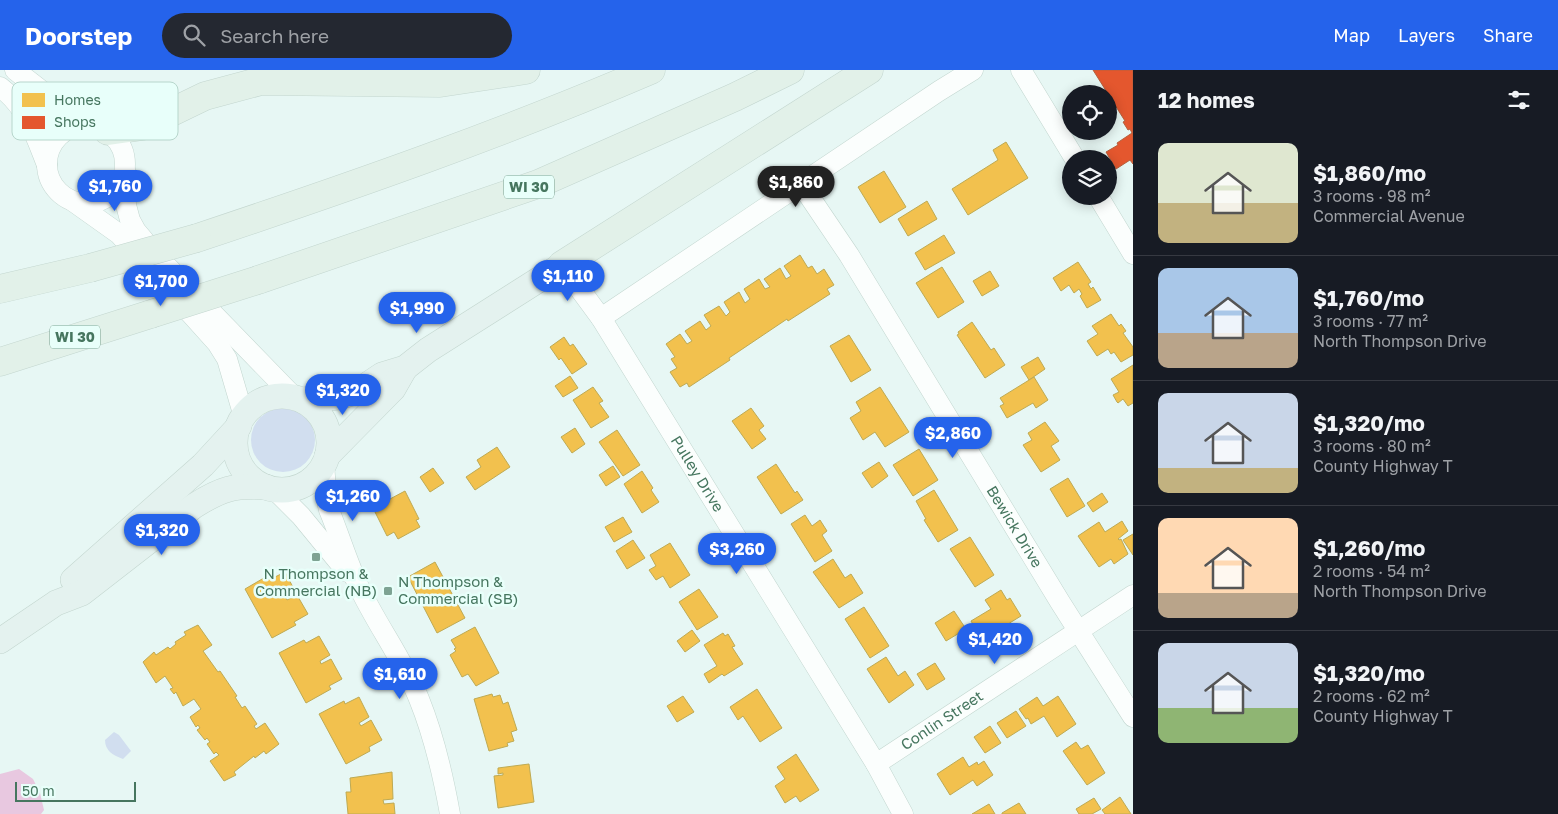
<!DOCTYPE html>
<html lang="en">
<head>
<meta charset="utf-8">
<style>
	body { margin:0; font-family:"Golos Text",sans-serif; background:#242831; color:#f1f3f6; height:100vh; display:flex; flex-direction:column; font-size:19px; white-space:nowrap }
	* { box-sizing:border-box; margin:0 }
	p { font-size:16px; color:#9ea1a6 }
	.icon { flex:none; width:28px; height:28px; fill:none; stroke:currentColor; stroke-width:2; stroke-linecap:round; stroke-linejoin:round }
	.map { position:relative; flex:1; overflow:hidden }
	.sheet { display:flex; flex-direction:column; background:#171b24; width:425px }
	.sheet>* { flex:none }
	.controls { position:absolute; left:1062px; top:15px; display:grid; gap:10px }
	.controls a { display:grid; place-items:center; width:55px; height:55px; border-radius:50%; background:#171b24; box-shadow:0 2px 12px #0003; font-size:25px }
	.scale { position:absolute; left:15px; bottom:12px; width:121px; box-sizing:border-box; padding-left:5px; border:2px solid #46765f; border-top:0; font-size:14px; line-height:18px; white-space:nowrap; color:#46765f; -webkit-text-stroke:4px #e8fffa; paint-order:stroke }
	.price { position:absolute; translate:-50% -42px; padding:0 11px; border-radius:18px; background:#2563eb; color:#fff; font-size:16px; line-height:32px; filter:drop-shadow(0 1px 2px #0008) }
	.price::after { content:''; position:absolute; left:50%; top:30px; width:15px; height:11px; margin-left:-8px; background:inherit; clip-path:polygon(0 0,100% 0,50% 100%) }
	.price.current { background:#222; color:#fff }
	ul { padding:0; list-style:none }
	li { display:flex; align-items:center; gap:15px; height:125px; padding:0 25px }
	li+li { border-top:1px solid #363941 }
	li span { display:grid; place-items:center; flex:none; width:140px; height:100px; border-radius:10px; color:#555 }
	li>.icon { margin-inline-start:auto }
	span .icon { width:60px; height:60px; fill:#fffc; stroke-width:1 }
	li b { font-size:21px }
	h2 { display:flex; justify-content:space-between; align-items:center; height:60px; padding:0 25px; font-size:21px }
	header { display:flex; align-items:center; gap:30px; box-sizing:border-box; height:70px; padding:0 25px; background:#2563eb; color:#fff }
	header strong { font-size:24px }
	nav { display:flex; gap:28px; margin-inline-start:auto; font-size:18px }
	.search { width:350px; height:45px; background:#242831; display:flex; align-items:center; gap:12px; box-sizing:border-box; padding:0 18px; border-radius:28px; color:#9ea1a6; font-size:19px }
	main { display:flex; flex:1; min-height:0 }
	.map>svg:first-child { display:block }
</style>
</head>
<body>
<header>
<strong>Doorstep</strong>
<div class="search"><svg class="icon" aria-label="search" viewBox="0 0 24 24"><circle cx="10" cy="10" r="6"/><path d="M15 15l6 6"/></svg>Search here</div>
<nav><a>Map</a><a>Layers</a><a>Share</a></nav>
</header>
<main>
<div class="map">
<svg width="1133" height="744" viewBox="0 0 1133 744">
	<rect width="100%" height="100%" fill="#e7f7f4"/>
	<!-- green -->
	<g fill="#d1deef">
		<circle cx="283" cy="370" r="32"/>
		<path d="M114 662 119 665 131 681 123 689C113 685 105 681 105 670Z"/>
	</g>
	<!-- water -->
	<path fill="#e8c8e0" d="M19 699 33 709 40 723 44 740 41 744H0V704Z"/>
	<!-- homes -->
	<g fill="#f2c14e" stroke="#beaa53">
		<path d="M1006 72 1028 108 968 145 952 119 998 90 993 80Z"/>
		<path d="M884 101 906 137 880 153 858 117Z"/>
		<path d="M927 131 937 149 908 166 898 149Z"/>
		<path d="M944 165 955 183 925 200 915 183Z"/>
		<path d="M800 185 808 198 812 196 817 204 824 199 834 215 827 219 830 224 788 251 787 249 729 288 730 290 689 317 687 313 680 317 670 302 677 298 671 289 675 287 666 274 680 264 687 274 692 271 685 261 700 251 706 260 711 256 704 245 719 236 726 246 730 242 724 232 739 222 745 233 750 229 744 219 759 209 765 219 770 217 764 209 780 198 786 209 791 206 784 196Z"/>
		<path d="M1078 192 1091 212 1088 214 1091 219 1093 217 1101 230 1087 238 1080 226 1082 224 1079 219 1074 223 1069 215 1061 221 1053 208Z"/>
		<path d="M942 197 964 232 938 248 916 213Z"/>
		<path d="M990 201 999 216 982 226 973 211Z"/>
		<path d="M1111 244 1119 256 1121 254 1126 261 1123 263 1133 277V285L1121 292 1114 282 1111 284 1108 279 1097 286 1087 271 1098 264 1092 256Z"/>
		<path d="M972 252 991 280 994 278 1005 295 985 308 957 265 959 264 958 262Z"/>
		<path d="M849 265 871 300 851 312 830 276Z"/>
		<path d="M564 267 570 276 573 274 587 294 572 304 561 288 559 290 550 277Z"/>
		<path d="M1038 287 1045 299 1029 310 1021 297Z"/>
		<path d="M1133 295V333L1128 336 1123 329 1118 333 1117 332 1113 325 1119 322 1111 309Z"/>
		<path d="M570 306 578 318 563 327 555 316Z"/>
		<path d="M1034 307 1048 330 1036 338 1033 333 1007 348 1000 336 1004 334 1000 328Z"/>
		<path d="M593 317 603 331 599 333 609 347 591 358 573 330Z"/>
		<path d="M880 317 909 362 885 377 875 362 863 370 850 348 861 341 856 332Z"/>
		<path d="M751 338 764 356 759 360 766 369 752 379 732 351Z"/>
		<path d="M1045 352 1059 371 1051 376 1060 390 1041 402 1023 375 1032 370 1028 363Z"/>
		<path d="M575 358 585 374 572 383 561 367Z"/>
		<path d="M617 360 640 395 623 406 599 372Z"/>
		<path d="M497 377 510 397 475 420 466 407 481 397 477 390Z"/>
		<path d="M919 379 938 410 913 426 893 395Z"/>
		<path d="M879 392 888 406 872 418 862 403Z"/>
		<path d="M776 394 795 423 797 421 803 430 781 444 757 407Z"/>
		<path d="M613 396 620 407 606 416 599 405Z"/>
		<path d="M433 398 444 413 430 422 420 407Z"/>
		<path d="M642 401 653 418 651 420 659 432 642 443 624 414Z"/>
		<path d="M1068 408 1085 436 1067 447 1050 419Z"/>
		<path d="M934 420 958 460 938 472 924 450 926 449 916 431Z"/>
		<path d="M405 421 419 449 416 450 420 457 398 469 394 462 387 466 373 438Z"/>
		<path d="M1102 423 1108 432 1093 442 1087 433Z"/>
		<path d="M805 445 812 456 820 450 827 461 822 465 832 481 815 492 791 454Z"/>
		<path d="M623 447 632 462 614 472 605 457Z"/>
		<path d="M1122 451 1128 461 1118 469 1119 470 1121 469 1128 484 1114 494 1111 489 1099 497 1078 466 1099 452 1105 462Z"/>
		<path d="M1133 464V485L1123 470Z"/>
		<path d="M970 467 994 505 975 517 950 479Z"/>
		<path d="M633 470 645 488 627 499 616 481Z"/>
		<path d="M670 473 690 505 670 518 663 506 656 510 649 500 656 496 650 485Z"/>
		<path d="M833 489 845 508 851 504 863 523 839 538 813 502Z"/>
		<path d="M435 492 465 548 437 563 408 507Z"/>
		<path d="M285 502 295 521 285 527 287 530 297 525 308 544 294 552 296 555 272 568 245 519 269 505 271 509Z"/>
		<path d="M699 519 718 547 697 560 679 532Z"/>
		<path d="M1001 520 1007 530 1010 528 1021 546 982 570 971 551 991 539 985 530Z"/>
		<path d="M864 537 889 576 870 588 845 549Z"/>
		<path d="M954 541 966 559 946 571 935 553Z"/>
		<path d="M198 555 212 575 203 581 218 602 220 601 237 626 235 627 242 638 245 636 257 654 254 656 256 659 265 653 279 674 266 684 264 681 255 688 254 686 234 702 236 705 224 711 210 691 219 685 216 682 214 684 207 674 210 672 207 668 205 670 197 660 200 658 198 655 196 657 190 647 201 639 194 629 183 636 176 622 174 624 170 619 173 618 165 606 156 613 143 592 154 582 156 585 168 577 170 579 176 574 175 572 186 565 184 562Z"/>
		<path d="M475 557 499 603 476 616 468 604 462 607 450 585 456 581 454 579 456 578 451 570Z"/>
		<path d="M692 560 700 571 685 582 677 571Z"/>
		<path d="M723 563 725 566 728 564 735 576 732 577 743 594 724 606 722 604 709 613 704 604 717 596 704 575Z"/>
		<path d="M319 566 330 585 320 591 321 594 331 589 342 609 329 616 331 619 306 633 279 583 304 570 306 573Z"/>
		<path d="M886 587 898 606 905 601 914 615 889 633 867 599Z"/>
		<path d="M935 593 945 609 927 620 917 604Z"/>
		<path d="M757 619 782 658 760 672 743 646 738 650 730 637Z"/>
		<path d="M492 624 493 627 500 625 503 634 508 632 517 660 511 662 514 671 507 673 508 676 489 681 474 629Z"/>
		<path d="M683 626 694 642 677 652 667 636Z"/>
		<path d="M1058 626 1076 654 1057 667 1044 646 1031 654 1028 648 1026 649 1019 639 1037 627 1043 636Z"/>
		<path d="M359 627 369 647 359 653 361 656 371 650 382 670 369 677 370 681 346 694 319 644 344 631 345 634Z"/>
		<path d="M1016 641 1026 656 1007 668 997 653Z"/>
		<path d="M990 656 1001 673 985 683 974 667Z"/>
		<path d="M1076 672 1081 679 1088 675 1105 703 1087 715 1063 681Z"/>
		<path d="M796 684 819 720 800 732 796 726 785 733 775 716 785 709 777 697Z"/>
		<path d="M963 687 969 697 977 692 978 695 984 691 993 705 977 716 973 710 950 725 937 704Z"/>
		<path d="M529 694 534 732 498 738 494 706 503 705V703L498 704V698Z"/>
		<path d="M392 702 393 729 383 730 384 734 394 733 395 744H348L346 722H351L350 708Z"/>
		<path d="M1120 727 1131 744H1105L1102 740Z"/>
		<path d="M1094 728 1101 739 1092 744H1079L1076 739Z"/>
		<path d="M1019 733 1026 744H1002V743Z"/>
		<path d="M989 734 995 744H972L984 737Z"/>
	</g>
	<!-- shops -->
	<path fill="#e4572e" stroke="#b5603d" d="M1093 0H1133V94L1130 90 1116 99 1106 82 1118 75 1117 73 1132 63 1130 59 1128 60 1123 52 1125 51Z"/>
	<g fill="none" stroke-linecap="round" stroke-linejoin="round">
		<!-- minor casing -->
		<g stroke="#c2d6cf" stroke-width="21">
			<g id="minor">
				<path d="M15 0 51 28 97 56"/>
				<path d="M1021 0 1075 89"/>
				<path d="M0 17C27 37 35 65 47 95"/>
				<circle cx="86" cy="94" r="39"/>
				<path d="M125 100 126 135 130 150 136 161 158 187 295 328"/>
				<path id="s1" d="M801 114 849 185 1060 532 1133 647"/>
				<path d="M1098 126 1133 184"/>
				<path d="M74 132 119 164 217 273 227 289 244 347"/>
				<path id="s2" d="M562 195 601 248 876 694 903 744"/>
				<path d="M601 248 939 21 973 0"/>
				<path d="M324 394 327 431 329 440C339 464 347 491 358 515 376 554 403 589 419 629 434 666 443 705 450 744"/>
				<path d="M274 419 301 446 347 502"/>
				<path id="s3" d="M876 694 1133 525"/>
			</g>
		</g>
		<!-- major casing -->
		<g stroke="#c3d6cf" stroke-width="26">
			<g id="major">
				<circle cx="282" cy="373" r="47"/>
				<path d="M302 330 340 327 349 324 361 319 382 305 405 298 428 280 562 195"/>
				<path d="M327 386 393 319 405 298"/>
				<path d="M73 510 203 395 239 356"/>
				<path d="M0 571 56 533 82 523 194 436C221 419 233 415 266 417"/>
			</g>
		</g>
		<!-- highway casing -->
		<g stroke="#c3d6cf" stroke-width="29">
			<g id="highway">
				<path d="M108 61 143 56 205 26 261 11 440 13 526 0"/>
				<path d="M197 168C350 117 502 64 651 0"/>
				<path d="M562 195 869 0"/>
				<path d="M258 210 538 114 735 27 790 0"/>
				<path d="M0 219 90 198"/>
				<path d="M0 292 151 244"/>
			</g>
		</g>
		<!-- minor -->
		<use href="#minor" stroke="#fbfefd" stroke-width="20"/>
		<!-- major -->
		<use href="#major" stroke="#e4f2ef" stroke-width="25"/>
		<!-- highway -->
		<use href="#highway" stroke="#e2f1e9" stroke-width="28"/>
		<!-- highway-bridge casing -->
		<g stroke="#c3d6cf" stroke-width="29" stroke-linecap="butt">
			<g id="highway-bridge">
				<path d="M90 198 197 168"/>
				<path d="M151 244 258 210"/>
			</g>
		</g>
		<!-- highway-bridge -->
		<use href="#highway-bridge" stroke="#e2f1e9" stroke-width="28"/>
	</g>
	<!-- markers -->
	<g fill="#7ea393" stroke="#e8fffa" stroke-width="2">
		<rect x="311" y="482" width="10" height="10" rx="2.5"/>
		<rect x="383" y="516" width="10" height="10" rx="2.5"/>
	</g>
	<g text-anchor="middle" stroke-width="5" stroke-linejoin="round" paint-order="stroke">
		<!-- shield labels -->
		<g fill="#e8fffa" stroke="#779f8e" stroke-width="1">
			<rect x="504" y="105.5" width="50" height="23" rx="4"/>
			<rect x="50" y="255.5" width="50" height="23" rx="4"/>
		</g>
		<g font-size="14" font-weight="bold" fill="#46765f">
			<text x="529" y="122">WI 30</text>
			<text x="75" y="272">WI 30</text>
		</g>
		<!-- street labels -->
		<g font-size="15" fill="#46765f" stroke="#e8fffa">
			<text dy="5" stroke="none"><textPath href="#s2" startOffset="249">Pulley Drive</textPath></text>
			<text dy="5" stroke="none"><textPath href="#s1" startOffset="404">Bewick Drive</textPath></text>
			<text dy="5" stroke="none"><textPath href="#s3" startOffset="79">Conlin Street</textPath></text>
		</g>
		<!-- poi labels -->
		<g font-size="15" fill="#46765f" stroke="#e8fffa">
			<text x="316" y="509">N Thompson &amp;<tspan x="316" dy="17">Commercial (NB)</tspan></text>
			<text x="398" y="517" text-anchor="start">N Thompson &amp;<tspan x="398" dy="17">Commercial (SB)</tspan></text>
		</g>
	</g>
	<!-- legend -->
	<rect x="12" y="12" width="166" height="58" rx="8" fill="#e8fffa" stroke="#b7d6cc" stroke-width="1"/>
	<rect x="22" y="23" width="23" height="14" fill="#f2c14e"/>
	<rect x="22" y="46" width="23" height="13" fill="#e4572e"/>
	<g font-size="14" fill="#46765f">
		<text x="54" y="35">Homes</text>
		<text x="54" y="57">Shops</text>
	</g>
</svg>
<div class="controls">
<a><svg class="icon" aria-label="locate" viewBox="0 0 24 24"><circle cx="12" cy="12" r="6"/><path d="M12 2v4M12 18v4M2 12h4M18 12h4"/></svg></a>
<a><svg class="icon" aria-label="layers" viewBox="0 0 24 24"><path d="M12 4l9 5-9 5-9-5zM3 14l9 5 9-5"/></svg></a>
</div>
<div class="scale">50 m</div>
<b class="price current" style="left:796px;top:138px">$1,860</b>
<b class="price" style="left:115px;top:142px">$1,760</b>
<b class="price" style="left:568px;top:232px">$1,110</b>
<b class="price" style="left:161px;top:237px">$1,700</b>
<b class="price" style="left:417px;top:264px">$1,990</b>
<b class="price" style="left:343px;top:346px">$1,320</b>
<b class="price" style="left:953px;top:389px">$2,860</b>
<b class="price" style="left:353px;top:452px">$1,260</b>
<b class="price" style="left:162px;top:486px">$1,320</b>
<b class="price" style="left:737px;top:505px">$3,260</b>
<b class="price" style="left:995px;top:595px">$1,420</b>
<b class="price" style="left:400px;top:630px">$1,610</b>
</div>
<section class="sheet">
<h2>12 homes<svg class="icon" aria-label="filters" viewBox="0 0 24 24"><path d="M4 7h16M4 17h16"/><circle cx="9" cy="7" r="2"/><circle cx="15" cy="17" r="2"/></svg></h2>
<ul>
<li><span style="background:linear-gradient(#dfe7d0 60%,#c2b280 0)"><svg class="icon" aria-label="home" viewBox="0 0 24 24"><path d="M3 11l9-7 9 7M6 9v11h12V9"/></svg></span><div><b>$1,860/mo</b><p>3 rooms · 98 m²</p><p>Commercial Avenue</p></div></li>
<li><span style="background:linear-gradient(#a9c7e8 65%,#b9a48a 0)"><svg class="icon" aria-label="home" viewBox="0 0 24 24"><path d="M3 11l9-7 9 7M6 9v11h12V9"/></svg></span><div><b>$1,760/mo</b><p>3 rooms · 77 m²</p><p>North Thompson Drive</p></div></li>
<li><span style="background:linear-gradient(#c9d6e8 75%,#c2b280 0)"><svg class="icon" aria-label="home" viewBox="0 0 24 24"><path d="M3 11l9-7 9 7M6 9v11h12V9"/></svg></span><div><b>$1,320/mo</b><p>3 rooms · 80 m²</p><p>County Highway T</p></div></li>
<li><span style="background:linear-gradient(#ffd9b3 75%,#b9a48a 0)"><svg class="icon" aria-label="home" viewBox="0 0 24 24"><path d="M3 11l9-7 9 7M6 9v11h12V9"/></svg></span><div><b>$1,260/mo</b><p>2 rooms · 54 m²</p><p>North Thompson Drive</p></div></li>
<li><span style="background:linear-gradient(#c9d6e8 65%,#8fb573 0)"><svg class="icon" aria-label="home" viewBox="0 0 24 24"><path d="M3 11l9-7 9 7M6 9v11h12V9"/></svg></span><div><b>$1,320/mo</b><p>2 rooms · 62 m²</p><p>County Highway T</p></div></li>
</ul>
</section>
</main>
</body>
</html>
